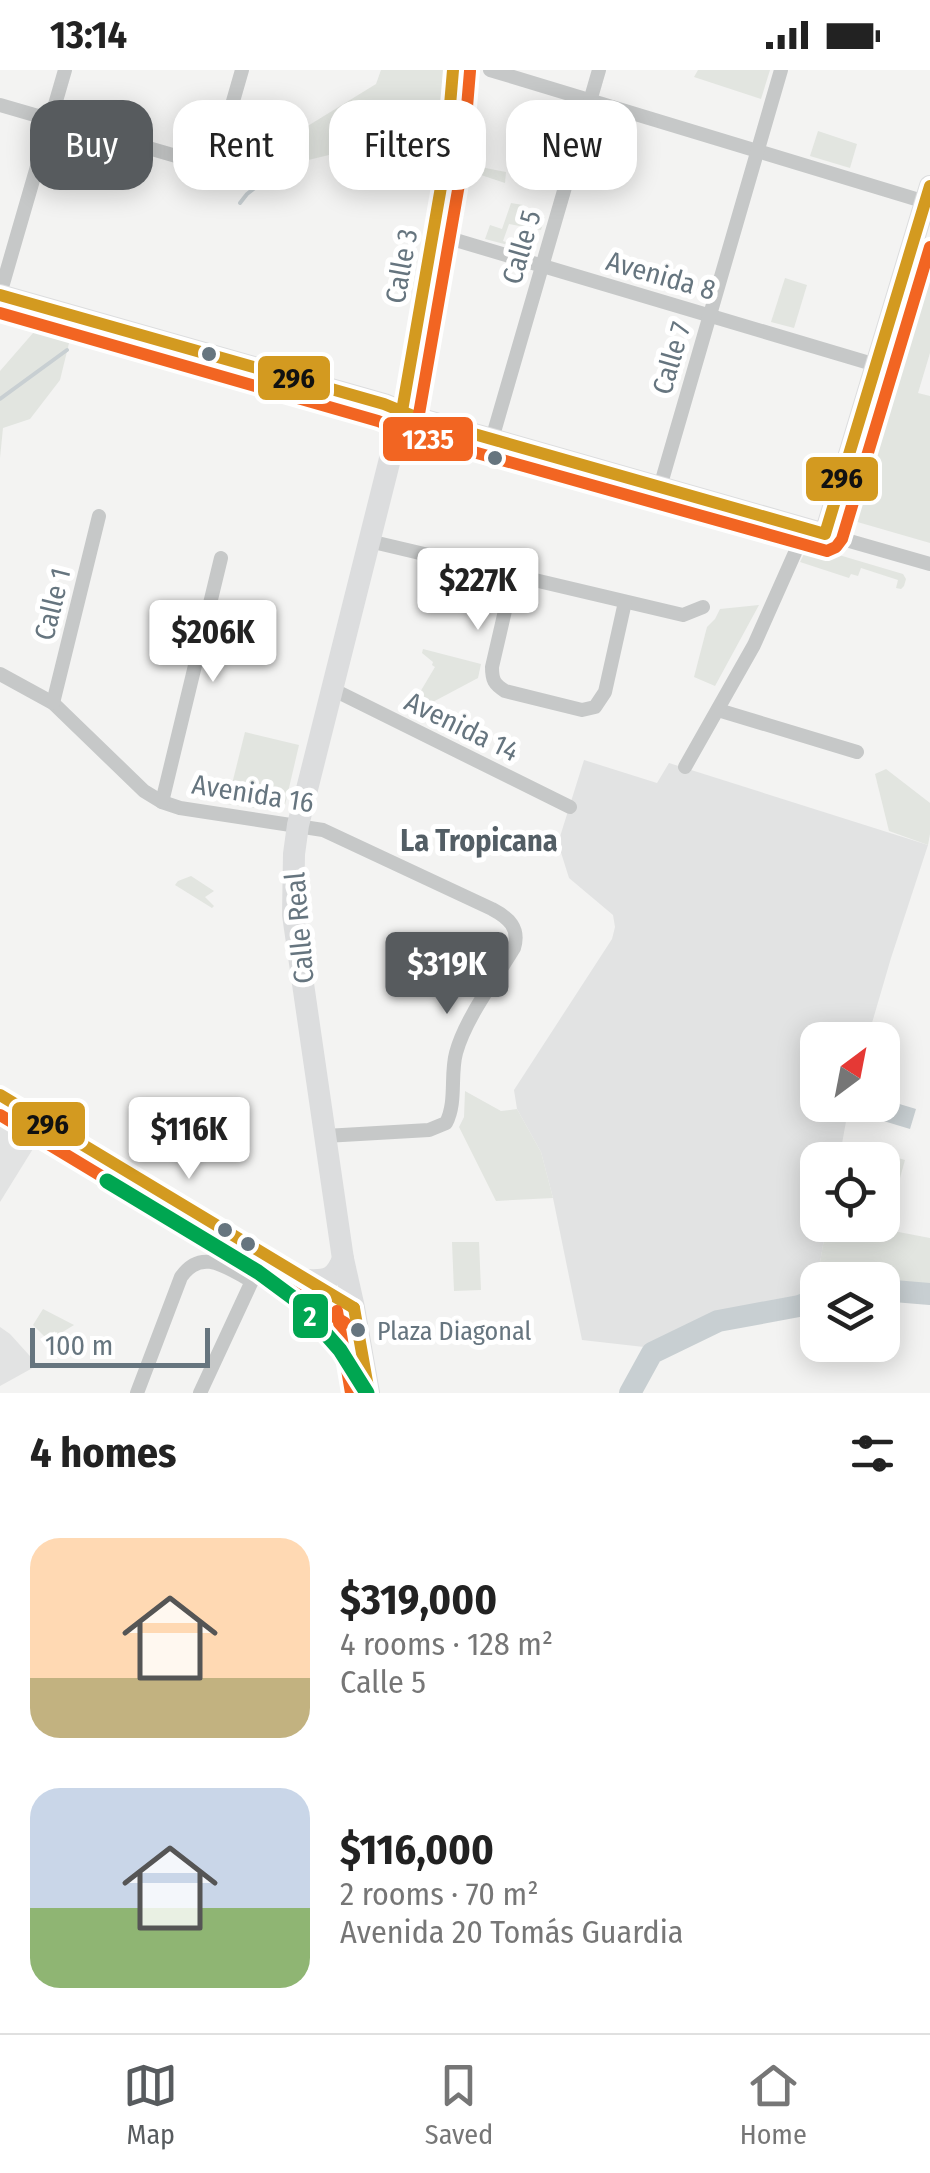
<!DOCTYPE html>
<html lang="en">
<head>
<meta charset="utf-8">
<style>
	body { margin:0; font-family:"Fira Sans Condensed",sans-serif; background:#f2f2f2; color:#222; height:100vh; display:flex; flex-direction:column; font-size:38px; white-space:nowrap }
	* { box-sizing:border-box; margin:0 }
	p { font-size:32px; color:#767676 }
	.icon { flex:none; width:55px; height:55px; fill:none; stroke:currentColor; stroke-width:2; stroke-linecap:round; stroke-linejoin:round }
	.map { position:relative; height:1323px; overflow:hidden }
	.drawer { display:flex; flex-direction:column; background:#fff; flex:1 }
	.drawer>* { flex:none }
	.banner { position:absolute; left:30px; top:30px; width:870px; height:90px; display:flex; gap:20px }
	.needle { width:65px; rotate:32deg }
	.buttons { position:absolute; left:800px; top:952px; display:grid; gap:20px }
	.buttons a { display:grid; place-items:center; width:100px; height:100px; border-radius:20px; background:#fff; box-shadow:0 5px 25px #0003; font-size:50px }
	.scale { position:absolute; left:30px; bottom:25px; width:180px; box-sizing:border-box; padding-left:10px; border:5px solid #66757f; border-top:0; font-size:28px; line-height:35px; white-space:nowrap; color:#66757f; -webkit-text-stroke:8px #fff; paint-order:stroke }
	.price { position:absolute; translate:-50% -85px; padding:0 22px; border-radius:10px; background:#fff; color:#222; font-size:32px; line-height:65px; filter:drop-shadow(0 2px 5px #0008) }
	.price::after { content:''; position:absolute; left:50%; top:60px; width:30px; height:22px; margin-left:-15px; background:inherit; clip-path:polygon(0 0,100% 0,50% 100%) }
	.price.selected { background:#575b5e; color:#fff }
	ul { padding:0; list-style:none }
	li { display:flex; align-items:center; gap:30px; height:250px; padding:0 30px }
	li span { display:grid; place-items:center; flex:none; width:280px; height:200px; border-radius:30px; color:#555 }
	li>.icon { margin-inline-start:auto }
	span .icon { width:120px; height:120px; fill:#fffc; stroke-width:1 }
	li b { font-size:42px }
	h2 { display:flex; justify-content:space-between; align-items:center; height:120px; padding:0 30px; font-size:42px }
	.chip { padding:0 35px; border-radius:30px; background:#fff; box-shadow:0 5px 25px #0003; font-size:35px; line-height:90px }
	.chip.selected { background:#575b5e; color:#fff }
	.status { display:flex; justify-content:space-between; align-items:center; height:70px; padding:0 50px; background:#fff; direction:ltr }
	.status svg { height:28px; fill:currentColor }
	.tabs { display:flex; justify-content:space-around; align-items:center; height:140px; border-top:2px solid #e0e0e0; background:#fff; font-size:28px; color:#767676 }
	.tabs a { display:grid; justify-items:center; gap:5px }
	.tabs .selected { color:#575b5e }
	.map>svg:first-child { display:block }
</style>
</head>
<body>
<div class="status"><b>13:14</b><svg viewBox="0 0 49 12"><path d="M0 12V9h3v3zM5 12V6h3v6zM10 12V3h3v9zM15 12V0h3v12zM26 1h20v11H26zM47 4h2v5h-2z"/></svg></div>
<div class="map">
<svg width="930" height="1323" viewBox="0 0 930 1323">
	<rect width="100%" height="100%" fill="#f3f3f2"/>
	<!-- built -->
	<g fill="#e2e3e3">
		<path d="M584 690 657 713 669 693 928 775 891 888 867 970H818V1035H849L839 1090H818V1155H829L823 1175 815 1222 729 1240 644 1277 582 1270 553 1128 541 1082 517 1039 514 1020 612 869 615 857 613 845 569 808 558 773Z"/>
		<path d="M0 1043 17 1044 44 1061 0 1132Z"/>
		<path d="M0 1257 10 1264 38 1295 0 1316Z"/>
	</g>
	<!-- green -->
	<g fill="#e2e5e0">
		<path d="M381 0H445L440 58 296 93 259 115 267 81 376 14Z"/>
		<path d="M698 0H770L761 29 694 7Z"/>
		<path d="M461 52 463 53 460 70 468 75 465 94 506 102 505 113 463 99 455 127 453 126Z"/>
		<path d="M818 61 857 74 850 98 810 86Z"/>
		<path d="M511 133 523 135 522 144 545 147 541 160 509 154 503 171 535 182 485 169 490 155 502 159Z"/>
		<path d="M930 175V283L918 323 930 326V473L847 449Z"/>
		<path d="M785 208 807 215 794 258 771 252Z"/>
		<path d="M40 255 71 265 60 310 30 349 3 358 0 388V301Z"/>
		<path d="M812 477 903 504 906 509 904 516 901 519 896 518 898 510 861 498 858 506 851 504 849 508 800 492 805 482Z"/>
		<path d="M759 535 715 616 694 607 707 557 715 549 720 539Z"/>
		<path d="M423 579 481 594 478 608 414 642 410 639 435 597 432 595 433 592 422 583Z"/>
		<path d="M245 662 299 675 285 735 276 741 227 734Z"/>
		<path d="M886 699 930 733V764L928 775 889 761 875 704Z"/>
		<path d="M191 806 214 821 205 827 214 836 212 838 175 815 178 811Z"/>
		<path d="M465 1021 501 1041 517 1039 541 1082 553 1128 496 1131 459 1057 464 1047Z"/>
		<path d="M848 1073 905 1090 896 1122 883 1119 882 1090H843Z"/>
		<path d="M829 1155H862L930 1168V1216L883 1213 882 1210H818L817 1221 815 1222 823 1175Z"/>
		<path d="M452 1172H479L481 1220 454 1221Z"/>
		<path d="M43 1239 74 1255 61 1263 56 1278 33 1255Z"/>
	</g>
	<!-- water -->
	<path fill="#c8cfd2" d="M883 1029 916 1039 910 1059 867 1046 870 1035H882Z"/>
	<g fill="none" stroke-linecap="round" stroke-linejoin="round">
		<!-- stream -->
		<g stroke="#c8cfd2" stroke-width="4">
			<path d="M240 133 247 124 275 102"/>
			<path d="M0 329 67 280"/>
		</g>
		<!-- river -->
		<g stroke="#c8cfd2" stroke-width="22">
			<path d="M882 1220 930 1224"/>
			<path d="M630 1323 652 1283 718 1251 799 1236 818 1229"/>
		</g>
		<!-- street -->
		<g stroke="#c6c8c8" stroke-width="14">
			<path d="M490 0 929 133"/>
			<path d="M0 35 214 97 242 0"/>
			<path d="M432 163 876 295"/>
			<path d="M0 224 65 0"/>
			<path d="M402 341 445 94 453 0"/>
			<path d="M492 369 599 0"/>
			<path d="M660 417 781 0"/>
			<path d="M825 464 930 494"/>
			<path d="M369 471 683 545 703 537"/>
			<path d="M513 506 492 597C492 610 494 614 505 621L582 640 595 637 605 622 625 532"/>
			<path d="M0 604 53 633 144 721 162 732 180 738 323 760 492 839C509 848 520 858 514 878 496 908 465 949 456 983 450 1005 457 1032 446 1053L429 1060 325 1066"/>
			<path d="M332 619 570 737"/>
			<path d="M53 633 99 446"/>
			<path d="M718 640 857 682"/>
			<path d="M685 697 754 575 806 458"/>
			<path d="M162 732 221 488"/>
			<path d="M0 1025 354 1238"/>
			<path d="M137 1323 181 1207C202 1177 227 1198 252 1211"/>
			<path d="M200 1323 252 1211 268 1186"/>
		</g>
		<!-- primary -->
		<g stroke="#dcddde" stroke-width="22">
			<path d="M0 225 384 334 418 348 825 464 930 116"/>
			<path d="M308 1210C328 1211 335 1208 343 1189"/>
			<path d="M369 1323 354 1238 343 1189 293 845 294 784 298 755 402 341"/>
		</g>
		<!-- bus-1 casing -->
		<g stroke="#fff" stroke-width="20">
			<g id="bus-1">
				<path d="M0 225 384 334 418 348 825 464 930 116"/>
				<path d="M402 341 445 94 453 0"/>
				<path d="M0 1025 354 1238"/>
				<path d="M354 1238 369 1323"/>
			</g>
		</g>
		<!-- bus-2 casing -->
		<g stroke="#fff" stroke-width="20">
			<g id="bus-2">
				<path d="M0 243 378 351 413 365 827 481 836 477 842 469 930 177"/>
				<path d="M419 344 462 97 470 1"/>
				<path d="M0 1045 345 1253"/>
				<path d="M337 1241 351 1323"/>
			</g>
		</g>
		<!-- bus-1 -->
		<use href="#bus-1" stroke="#d39a20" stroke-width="12"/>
		<!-- bus-2 -->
		<use href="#bus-2" stroke="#f26522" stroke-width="12"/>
		<!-- rail-1 casing -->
		<g stroke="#fff" stroke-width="22">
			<path id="rail-1" d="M107 1111 258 1202 296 1230 340 1280 367 1323"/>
		</g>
		<!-- rail-1 -->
		<use href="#rail-1" stroke="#00a651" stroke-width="15"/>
	</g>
	<!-- markers -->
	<g fill="#66757f" stroke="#fff" stroke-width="4">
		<circle cx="209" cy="284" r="9"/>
		<circle cx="495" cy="388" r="9"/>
		<circle cx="225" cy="1160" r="9"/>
		<circle cx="248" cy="1174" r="9"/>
		<circle cx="358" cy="1260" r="9"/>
	</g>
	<g text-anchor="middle" stroke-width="10" stroke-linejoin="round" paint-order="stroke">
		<!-- bus labels -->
		<g font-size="26" fill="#66757f" stroke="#fff" text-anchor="start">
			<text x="377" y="1270">Plaza Diagonal</text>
		</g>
		<!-- street labels -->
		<g font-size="28" fill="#66757f" stroke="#fff">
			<text transform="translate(521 177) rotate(-74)" y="10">Calle 5</text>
			<text transform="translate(401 196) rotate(-80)" y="10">Calle 3</text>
			<text transform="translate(661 205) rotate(16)" y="10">Avenida 8</text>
			<text transform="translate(671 288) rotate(-74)" y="10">Calle 7</text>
			<text transform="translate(52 534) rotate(-76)" y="10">Calle 1</text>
			<text transform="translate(462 656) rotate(26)" y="10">Avenida 14</text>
			<text transform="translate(253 723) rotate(9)" y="10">Avenida 16</text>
			<text transform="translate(299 858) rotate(-95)" y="10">Calle Real</text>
		</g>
		<!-- neighbourhood labels -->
		<g font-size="30" font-weight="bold" fill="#535e65" stroke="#fff">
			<text x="479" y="781">La Tropicana</text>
		</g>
	</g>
	<g stroke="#fff" stroke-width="4">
		<rect x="256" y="284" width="76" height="48" rx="10" fill="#d39a20"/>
		<rect x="381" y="345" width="94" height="48" rx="10" fill="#f26522"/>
		<rect x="804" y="385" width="76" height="48" rx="10" fill="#d39a20"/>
		<rect x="10" y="1030" width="77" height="48" rx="10" fill="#d39a20"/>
		<rect x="291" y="1222" width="39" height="48" rx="10" fill="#00a651"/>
	</g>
	<g font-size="28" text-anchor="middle" font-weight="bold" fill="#fff">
		<text x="428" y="379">1235</text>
		<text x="310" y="1256">2</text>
	</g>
	<g font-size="28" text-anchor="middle" font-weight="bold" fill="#111">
		<text x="294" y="318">296</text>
		<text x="842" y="418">296</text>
		<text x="48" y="1064">296</text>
	</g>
</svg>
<div class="buttons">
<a><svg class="needle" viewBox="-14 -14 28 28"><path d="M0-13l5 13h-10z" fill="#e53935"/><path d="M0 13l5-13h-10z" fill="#767676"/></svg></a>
<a><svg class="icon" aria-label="locate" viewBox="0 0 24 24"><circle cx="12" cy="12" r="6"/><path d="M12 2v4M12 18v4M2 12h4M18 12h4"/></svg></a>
<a><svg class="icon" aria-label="layers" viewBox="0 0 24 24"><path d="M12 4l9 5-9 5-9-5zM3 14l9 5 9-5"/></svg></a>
</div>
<div class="scale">100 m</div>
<b class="price" style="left:478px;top:563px">$227K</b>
<b class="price" style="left:213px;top:615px">$206K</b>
<b class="price selected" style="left:447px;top:947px">$319K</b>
<b class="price" style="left:189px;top:1112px">$116K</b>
<div class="banner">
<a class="chip selected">Buy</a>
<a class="chip">Rent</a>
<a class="chip">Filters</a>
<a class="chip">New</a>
</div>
</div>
<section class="drawer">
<h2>4 homes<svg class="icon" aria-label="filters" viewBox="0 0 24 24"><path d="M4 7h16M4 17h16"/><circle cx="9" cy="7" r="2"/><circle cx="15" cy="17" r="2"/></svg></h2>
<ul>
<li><span style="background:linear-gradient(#ffd9b3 70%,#c2b280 0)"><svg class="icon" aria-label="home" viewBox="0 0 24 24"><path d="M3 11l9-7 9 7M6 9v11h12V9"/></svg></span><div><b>$319,000</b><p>4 rooms · 128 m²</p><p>Calle 5</p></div></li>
<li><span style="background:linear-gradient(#c9d6e8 60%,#8fb573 0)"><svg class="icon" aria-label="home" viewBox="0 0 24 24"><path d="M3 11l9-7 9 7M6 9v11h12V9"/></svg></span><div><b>$116,000</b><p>2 rooms · 70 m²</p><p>Avenida 20 Tomás Guardia</p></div></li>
</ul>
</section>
<nav class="tabs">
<a class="selected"><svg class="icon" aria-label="map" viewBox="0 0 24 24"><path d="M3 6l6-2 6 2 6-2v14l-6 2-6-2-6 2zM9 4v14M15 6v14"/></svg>Map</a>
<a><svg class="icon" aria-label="saved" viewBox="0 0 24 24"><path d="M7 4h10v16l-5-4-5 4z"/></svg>Saved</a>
<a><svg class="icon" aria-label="home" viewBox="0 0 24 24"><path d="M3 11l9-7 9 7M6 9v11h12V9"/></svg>Home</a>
</nav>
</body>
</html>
